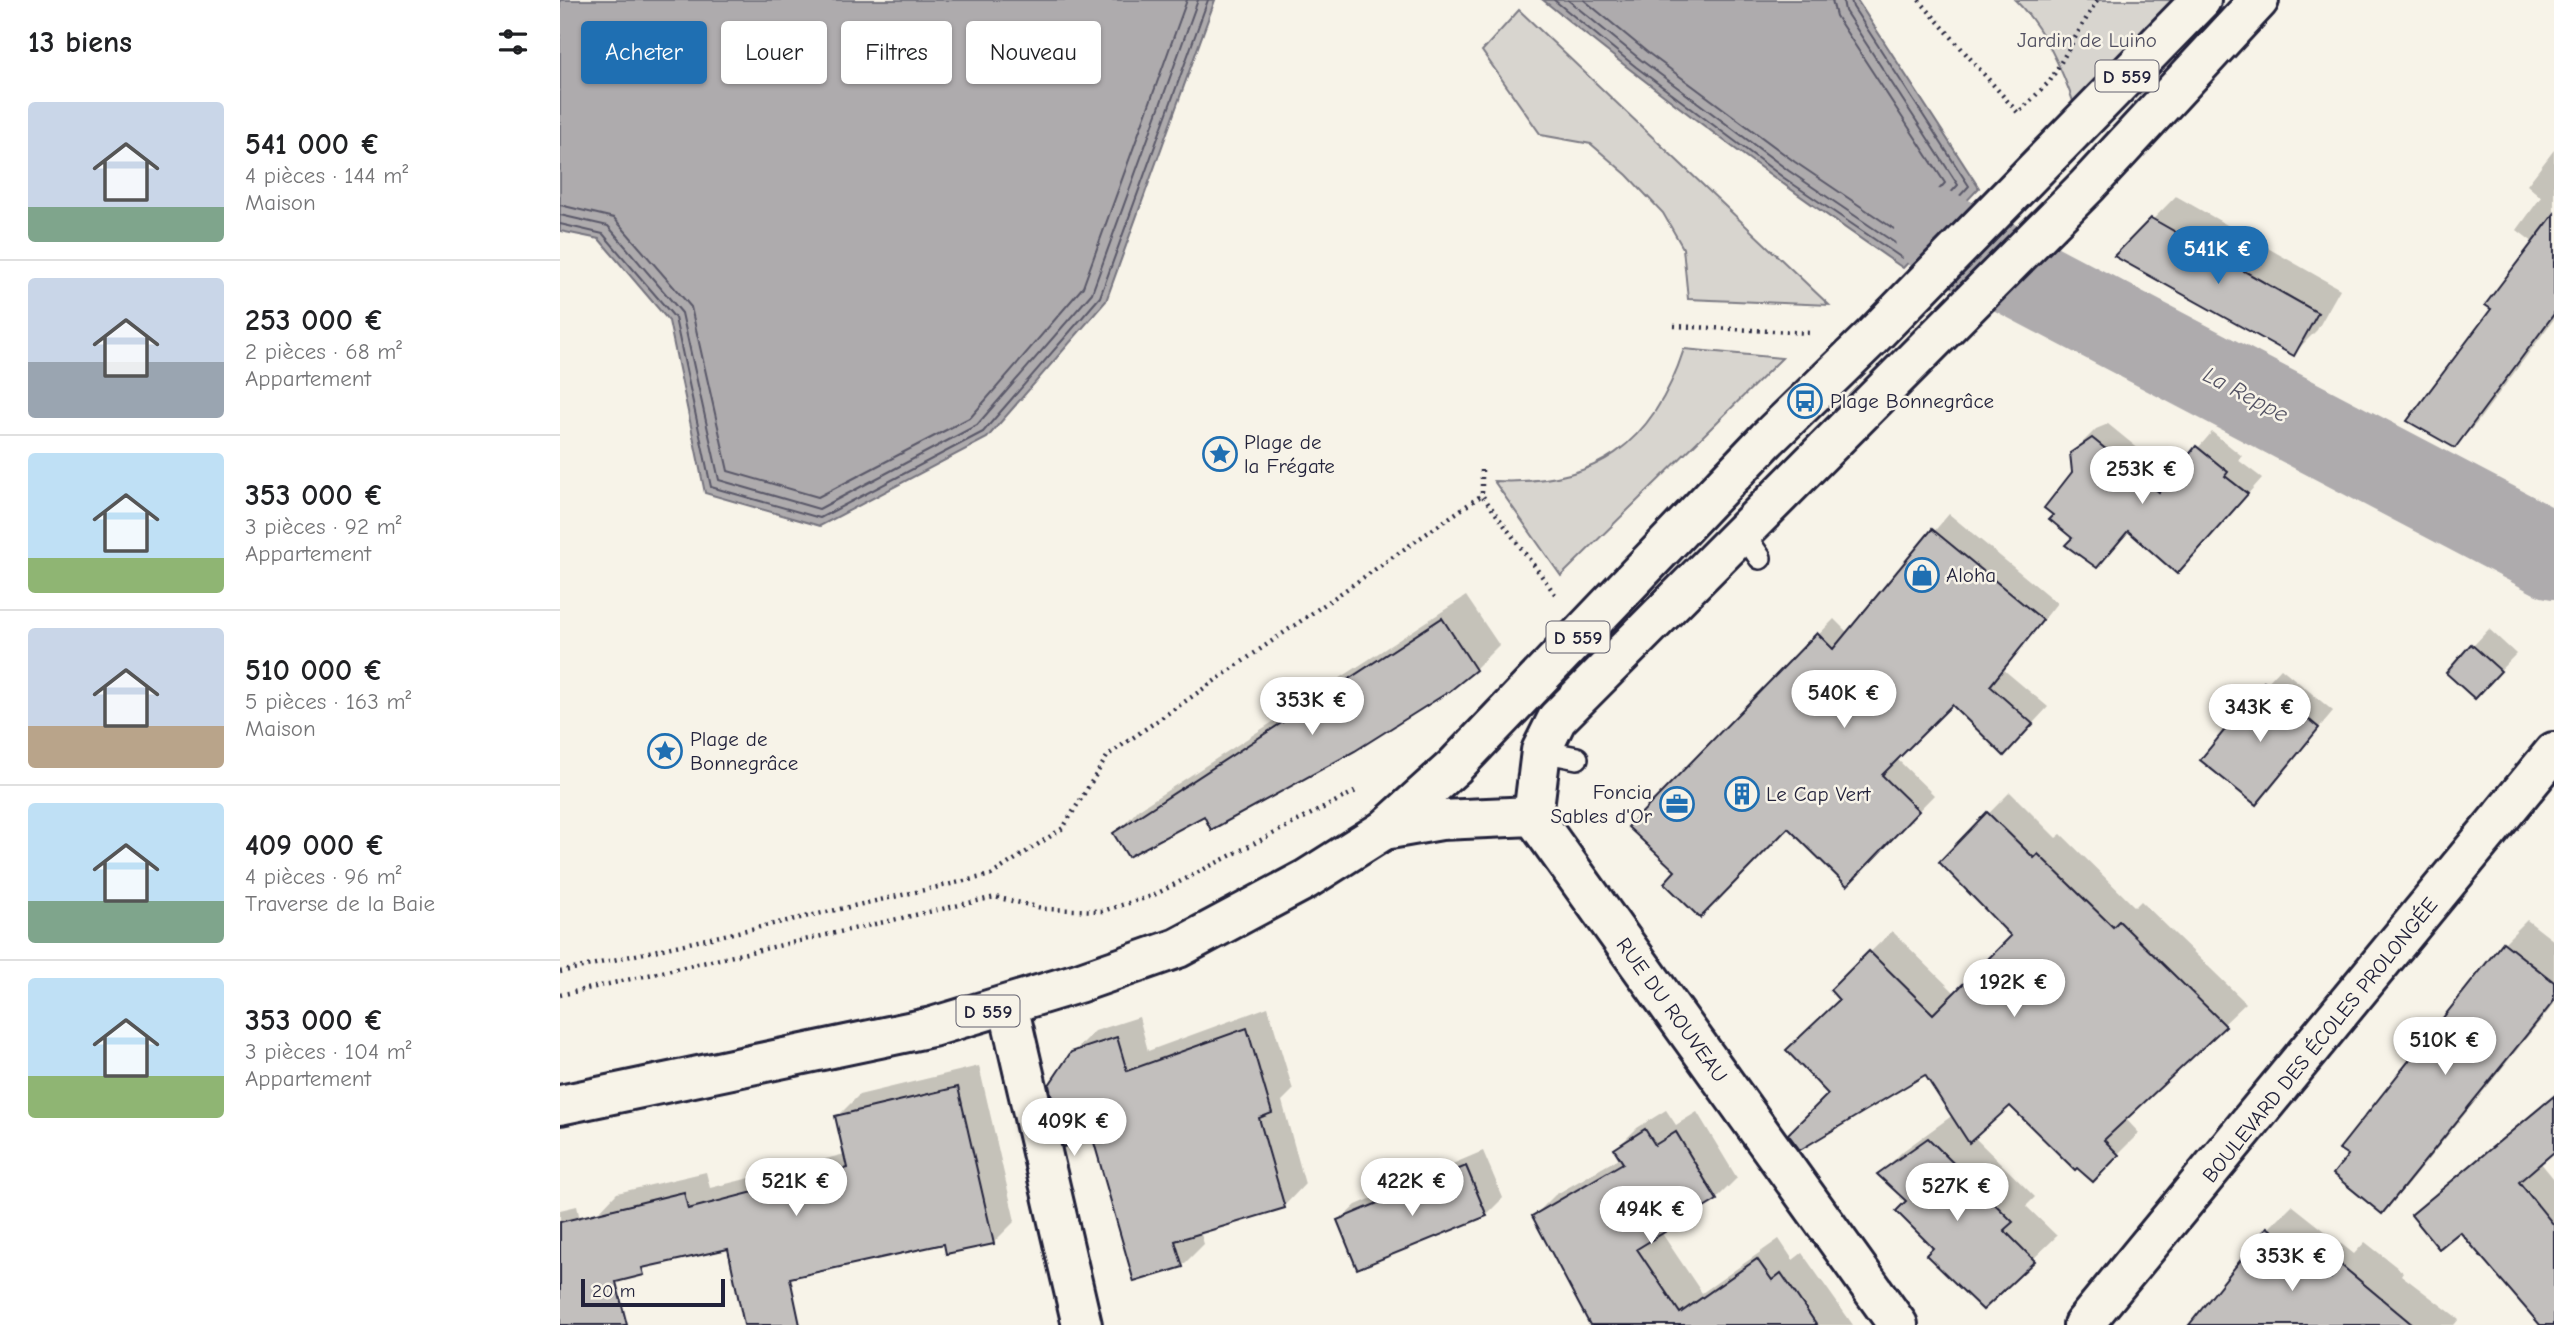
<!DOCTYPE html>
<html lang="fr">
<head>
<meta charset="utf-8">
<style>
	body { margin:0; font-family:"Comic Neue",sans-serif; background:#f2f2f2; color:#202124; height:100vh; display:flex; flex-direction:column; font-size:26px; white-space:nowrap }
	* { box-sizing:border-box; margin:0 }
	p { font-size:23px; color:#757577 }
	.icon { flex:none; width:38px; height:38px; fill:none; stroke:currentColor; stroke-width:2; stroke-linecap:round; stroke-linejoin:round }
	.map { position:relative; flex:1; overflow:hidden }
	.drawer { display:flex; flex-direction:column; background:#fff; width:560px }
	.drawer>* { flex:none }
	.hud { position:absolute; left:21px; top:21px; width:665px; height:63px; display:flex; gap:14px }
	.scale { position:absolute; left:21px; bottom:18px; width:144px; box-sizing:border-box; padding-left:7px; border:4px solid #22223b; border-top:0; font-size:19px; line-height:24px; white-space:nowrap; color:#22223b; -webkit-text-stroke:5px #f7f3e8; paint-order:stroke }
	.price { position:absolute; translate:-50% -60px; padding:0 16px; border-radius:24px; background:#fff; color:#222; font-size:23px; line-height:46px; filter:drop-shadow(0 2px 4px #0008) }
	.price::after { content:''; position:absolute; left:50%; top:42px; width:21px; height:16px; margin-left:-10px; background:inherit; clip-path:polygon(0 0,100% 0,50% 100%) }
	.price.active { background:#1f6fb2; color:#fff }
	ul { padding:0; list-style:none }
	li { display:flex; align-items:center; gap:21px; height:175px; padding:0 28px }
	li+li { border-top:2px solid #e0e0e0 }
	li span { display:grid; place-items:center; flex:none; width:196px; height:140px; border-radius:7px; color:#555 }
	li>.icon { margin-inline-start:auto }
	span .icon { width:84px; height:84px; fill:#fffc; stroke-width:1 }
	li b { font-size:30px }
	h2 { display:flex; justify-content:space-between; align-items:center; height:84px; padding:0 28px; font-size:30px }
	.chip { padding:0 24px; border-radius:7px; background:#fff; box-shadow:0 2px 5px #0004; font-size:24px; line-height:63px }
	.chip.active { background:#1f6fb2; color:#fff }
	main { display:flex; flex:1; min-height:0 }
	.map>svg:first-child { display:block }
</style>
</head>
<body>
<main>
<section class="drawer">
<h2>13 biens<svg class="icon" aria-label="filters" viewBox="0 0 24 24"><path d="M4 7h16M4 17h16"/><circle cx="9" cy="7" r="2"/><circle cx="15" cy="17" r="2"/></svg></h2>
<ul>
<li><span style="background:linear-gradient(#c9d6e8 75%,#7fa58c 0)"><svg class="icon" aria-label="home" viewBox="0 0 24 24"><path d="M3 11l9-7 9 7M6 9v11h12V9"/></svg></span><div><b>541 000 €</b><p>4 pièces · 144 m²</p><p>Maison</p></div></li>
<li><span style="background:linear-gradient(#c9d6e8 60%,#9aa5b1 0)"><svg class="icon" aria-label="home" viewBox="0 0 24 24"><path d="M3 11l9-7 9 7M6 9v11h12V9"/></svg></span><div><b>253 000 €</b><p>2 pièces · 68 m²</p><p>Appartement</p></div></li>
<li><span style="background:linear-gradient(#bfe0f5 75%,#8fb573 0)"><svg class="icon" aria-label="home" viewBox="0 0 24 24"><path d="M3 11l9-7 9 7M6 9v11h12V9"/></svg></span><div><b>353 000 €</b><p>3 pièces · 92 m²</p><p>Appartement</p></div></li>
<li><span style="background:linear-gradient(#c9d6e8 70%,#b9a48a 0)"><svg class="icon" aria-label="home" viewBox="0 0 24 24"><path d="M3 11l9-7 9 7M6 9v11h12V9"/></svg></span><div><b>510 000 €</b><p>5 pièces · 163 m²</p><p>Maison</p></div></li>
<li><span style="background:linear-gradient(#bfe0f5 70%,#7fa58c 0)"><svg class="icon" aria-label="home" viewBox="0 0 24 24"><path d="M3 11l9-7 9 7M6 9v11h12V9"/></svg></span><div><b>409 000 €</b><p>4 pièces · 96 m²</p><p>Traverse de la Baie</p></div></li>
<li><span style="background:linear-gradient(#bfe0f5 70%,#8fb573 0)"><svg class="icon" aria-label="home" viewBox="0 0 24 24"><path d="M3 11l9-7 9 7M6 9v11h12V9"/></svg></span><div><b>353 000 €</b><p>3 pièces · 104 m²</p><p>Appartement</p></div></li>
</ul>
</section>
<div class="map">
<svg width="1994" height="1325" viewBox="0 0 1994 1325">
	<rect width="100%" height="100%" fill="#f7f3e8"/>
	<filter id="ink" filterUnits="userSpaceOnUse"><feTurbulence type="fractalNoise" baseFrequency=".0143" numOctaves="2"/><feDisplacementMap in="SourceGraphic" scale="14" xChannelSelector="R" yChannelSelector="G"/><feConvolveMatrix kernelMatrix="1 2 1 2 8 2 1 2 1" color-interpolation-filters="sRGB"/></filter>
	<g filter="url(#ink)">
		<!-- green -->
		<g fill="#d8d5cf" stroke="#7d7c85" stroke-width="2">
			<path d="M1455 0H1622L1515 107C1503 71 1483 27 1455 0Z"/>
			<path d="M959 10 1269 305 1128 299 1123 248 1103 213 1067 175 1031 144 981 135 922 51Z"/>
			<path d="M1124 349 1222 358 1001 576 934 481C1035 486 1093 445 1124 349Z"/>
		</g>
		<!-- water -->
		<g fill="#aeabad" stroke="#76747f" stroke-width="2">
			<path d="M0 0H655L546 301 427 438 260 526 145 493 109 321 39 239 0 231Z"/>
			<path d="M983 0H1297L1419 188 1343 268C1219 183 1099 95 983 0Z"/>
		</g>
		<!-- shadow -->
		<g fill="#0003">
			<path d="M1994 150V319L1916 424 1895 446 1934 309 1974 243 1957 230 1981 197 1967 185Z"/>
			<path d="M1616 196 1780 289 1757 330 1733 354 1557 256Z"/>
			<path d="M1548 424 1613 477 1652 432 1682 456 1678 460 1702 478 1632 557 1570 530 1537 566 1514 538 1512 453 1536 429Z"/>
			<path d="M1389 514 1497 603 1444 670 1488 707 1459 738 1392 702 1336 758 1374 795 1287 884 1228 826 1117 871 1071 827 1274 619 1288 633Z"/>
			<path d="M906 596 939 645 915 669 644 814 556 833 579 809Z"/>
			<path d="M1929 629 1956 654 1915 696 1888 673Z"/>
			<path d="M1721 668 1773 711 1696 803 1706 684Z"/>
			<path d="M1450 792 1496 838 1501 834 1575 907 1581 901 1686 1003 1565 1118 1579 1133 1533 1179 1450 1104 1414 1137 1475 1197 1466 1206 1497 1236 1423 1307 1375 1248 1348 1201 1320 1174 1343 1151 1393 1115 1365 1072 1271 1094 1281 999 1272 990 1332 931 1396 994 1454 936 1381 862Z"/>
			<path d="M1967 920 1994 941V1004L1845 1188 1822 1211 1790 1155 1781 1148 1944 943Z"/>
			<path d="M708 1007 733 1090 722 1101 745 1184 724 1206 640 1231 644 1244 622 1266 513 1053 535 1031 579 1017 588 1051Z"/>
			<path d="M419 1066 455 1221 433 1243 386 1241 235 1274 230 1280 170 1246 36 1215 57 1193 146 1172 150 1188 285 1154 277 1117 299 1095Z"/>
			<path d="M1994 1095V1150L1980 1162 1994 1179V1325H1982L1900 1229 1854 1215Z"/>
			<path d="M1106 1110 1116 1125 1137 1112 1177 1178 1156 1199 1101 1232 1142 1293 1219 1239 1233 1260 1242 1253 1293 1325H1032L974 1216 995 1195 1061 1157 1056 1149 1077 1128Z"/>
			<path d="M923 1151 943 1198 926 1215 779 1221 796 1205Z"/>
			<path d="M1732 1205 1794 1254 1805 1242 1843 1272 1841 1275 1899 1319 1894 1325H1631L1709 1228Z"/>
			<path d="M17 1206 44 1325H0V1210Z"/>
		</g>
		<g fill="none" stroke-linecap="round" stroke-linejoin="round">
			<!-- shore -->
			<g stroke="#5a5969" stroke-width="2">
				<path d="M994 0 1076 67 1224 178 1342 258 1409 186 1293 7 1291 0"/>
				<path d="M1008 0 1081 60 1229 171 1341 247 1398 185 1285 11 1283 0"/>
				<path d="M1024 0 1087 52 1235 162 1340 233 1385 183 1276 16 1272 0"/>
				<path d="M0 205 54 218 131 307 168 471 258 497 411 417 523 287 627 0"/>
				<path d="M0 215 48 226 122 313 159 480 259 509 417 425 532 293 638 0"/>
				<path d="M0 224 43 234 115 318 151 487 260 518 423 432 540 297 648 0"/>
			</g>
			<!-- river -->
			<path stroke="#aeabad" stroke-width="86" d="M1377 232 1994 556"/>
		</g>
		<!-- building -->
		<g fill="#c2bfbd" stroke="#22223b" stroke-width="2">
			<path d="M1994 214V314L1895 448 1847 421 1931 309 1925 305Z"/>
			<path d="M1591 218 1758 313 1734 356 1554 256Z"/>
			<path d="M1532 438 1599 492 1636 446 1668 472 1665 476 1688 494 1617 574 1568 531 1537 568 1505 545 1512 538 1489 519 1493 515 1484 508 1512 472 1510 453Z"/>
			<path d="M1372 529 1483 620 1430 686 1473 724 1444 756 1392 705 1322 775 1359 811 1287 886 1228 828 1140 918 1104 883 1115 871 1068 827 1257 633 1273 649Z"/>
			<path d="M882 618 916 670 890 691 795 751 651 830 644 816 568 857 553 833Z"/>
			<path d="M1911 644 1941 671 1915 699 1886 673Z"/>
			<path d="M1704 682 1759 728 1696 805 1640 760Z"/>
			<path d="M1427 812 1474 858 1478 854 1553 927 1559 921 1666 1026 1544 1140 1559 1155 1533 1182 1517 1168 1515 1170 1450 1106 1409 1143 1365 1075 1240 1150 1228 1134 1268 1094 1226 1050 1279 1000 1270 990 1309 951 1373 1014 1451 936 1379 862Z"/>
			<path d="M1943 942 1994 982V1001L1822 1214 1773 1174 1788 1155 1779 1149Z"/>
			<path d="M687 1028 712 1113 699 1118 725 1208 615 1241 623 1267 574 1282 533 1139 503 1147 489 1085 511 1052 557 1037 567 1071Z"/>
			<path d="M398 1087 434 1244 386 1254 384 1244 230 1278 240 1325H184L168 1249 82 1268 84 1275 56 1282 67 1325H0V1222L124 1192 128 1209 287 1168 275 1116Z"/>
			<path d="M1994 1096V1152L1959 1182 1994 1225V1325H1980L1900 1232 1879 1249 1851 1215Z"/>
			<path d="M1085 1129 1095 1145 1116 1132 1157 1200 1077 1249 1120 1313 1197 1259 1212 1280 1221 1273 1257 1325H1030L972 1216 1063 1163 1054 1149Z"/>
			<path d="M1368 1138 1453 1222 1444 1230 1475 1261 1423 1310 1366 1255 1373 1248 1336 1211 1346 1201 1317 1174Z"/>
			<path d="M906 1166 927 1216 797 1269 777 1220Z"/>
			<path d="M1707 1227 1771 1278 1781 1265 1853 1325H1629Z"/>
		</g>
		<g fill="none" stroke-linecap="round" stroke-linejoin="round">
			<!-- lane casing -->
			<g stroke="#22223b" stroke-width="26">
				<g id="lane">
					<path d="M1182 532 1200 558"/>
					<path d="M981 751 1017 758"/>
				</g>
			</g>
			<!-- street casing -->
			<g stroke="#22223b" stroke-width="44">
				<g id="street">
					<path d="M448 1005 522 1325"/>
					<path d="M1523 1325 1994 752"/>
				</g>
			</g>
			<!-- primary casing -->
			<g stroke="#22223b" stroke-width="44">
				<g id="primary">
					<path d="M973 816 981 751 997 719 1527 186 1699 0"/>
					<path d="M973 816 1338 1325"/>
					<path d="M824 830 881 820 973 816"/>
					<path d="M0 1105 372 1027 518 983 618 948 745 880 824 830 894 767 1207 439 1312 337 1641 0"/>
				</g>
			</g>
			<!-- path -->
			<g stroke="#22223b" stroke-width="4.5" stroke-dasharray="2 5" stroke-linecap="butt">
				<path d="M1359 0 1458 113 1490 81 1537 0"/>
				<path d="M1114 326 1251 333"/>
				<path d="M922 470V495"/>
				<path d="M0 972 431 875 503 828 548 755 922 495 995 594 998 592"/>
				<path d="M0 995 435 897 486 909 542 911 592 896 796 791"/>
			</g>
			<!-- lane -->
			<use href="#lane" stroke="#f7f3e8" stroke-width="21"/>
			<!-- street -->
			<use href="#street" stroke="#f7f3e8" stroke-width="38"/>
			<!-- primary -->
			<use href="#primary" stroke="#f7f3e8" stroke-width="38"/>
		</g>
	</g>
	<!-- icons -->
	<defs>
		<g id="bus-ring" transform="scale(1.75)"><circle r="9.5" fill="#f7f3e8" stroke="#1f6fb2" stroke-width="1.5"/><path d="M-5-6H5V4H4V6H2V4H-2V6H-4V4H-5ZM-3.5-4V0h7V-4ZM-3.5 1.2v1.5H-2V1.2ZM2 1.2v1.5H3.5V1.2Z" fill="#1f6fb2"/></g>
		<g id="sight-ring" transform="scale(1.75)"><circle r="9.5" fill="#f7f3e8" stroke="#1f6fb2" stroke-width="1.5"/><path d="M0-6L1.8-2.2L6-1.7L2.9 1.2L3.7 5.4L0 3.3L-3.7 5.4L-2.9 1.2L-6-1.7L-1.8-2.2Z" fill="#1f6fb2"/></g>
		<g id="shop-ring" transform="scale(1.75)"><circle r="9.5" fill="#f7f3e8" stroke="#1f6fb2" stroke-width="1.5"/><path d="M-5-2.5h2.3a2.7 3.5 0 0 1 5.4 0H5L5.5 6h-11ZM-1.5-2.5h3a1.5 2.3 0 0 0-3 0Z" fill="#1f6fb2"/></g>
		<g id="building-ring" transform="scale(1.75)"><circle r="9.5" fill="#f7f3e8" stroke="#1f6fb2" stroke-width="1.5"/><path d="M-4-6H4V6H1V3H-1V6H-4ZM-2.5-4.3h1.7v1.8h-1.7ZM.8-4.3h1.7v1.8H.8ZM-2.5-1h1.7V.8h-1.7ZM.8-1h1.7V.8H.8Z" fill="#1f6fb2"/></g>
		<g id="office-ring" transform="scale(1.75)"><circle r="9.5" fill="#f7f3e8" stroke="#1f6fb2" stroke-width="1.5"/><path d="M-6-3h4V-5.5h4V-3h4V5H-6ZM-1-4.5V-3h2v-1.5ZM-6 0V1H6V0Z" fill="#1f6fb2"/></g>
	</defs>
	<g fill-rule="evenodd">
		<use href="#bus-ring" x="1245" y="401"/>
		<use href="#sight-ring" x="660" y="454"/>
		<use href="#shop-ring" x="1362" y="575"/>
		<use href="#sight-ring" x="105" y="751"/>
		<use href="#building-ring" x="1182" y="794"/>
		<use href="#office-ring" x="1117" y="804"/>
	</g>
	<g text-anchor="middle" stroke-width="5" stroke-linejoin="round" paint-order="stroke">
		<!-- shield labels -->
		<g fill="#f7f3e8" stroke="#62616f" stroke-width="2">
			<rect x="1535.5" y="60.5" width="63" height="31" rx="5"/>
			<rect x="986.5" y="621.5" width="63" height="31" rx="5"/>
			<rect x="396.5" y="995.5" width="63" height="31" rx="5"/>
		</g>
		<g font-size="19" font-weight="bold" fill="#22223b">
			<text x="1567" y="83">D 559</text>
			<text x="1018" y="644">D 559</text>
			<text x="428" y="1018">D 559</text>
		</g>
		<!-- park labels -->
		<g font-size="21" fill="#504f60" stroke="#f7f3e8">
			<text x="1527" y="47">Jardin de Luino</text>
		</g>
		<!-- poi labels -->
		<g font-size="21" fill="#22223b" stroke="#f7f3e8" text-anchor="start">
			<text x="1270" y="408">Plage Bonnegrâce</text>
			<text x="684" y="449">Plage de<tspan x="684" dy="24">la Frégate</tspan></text>
			<text x="1386" y="582">Aloha</text>
			<text x="130" y="746">Plage de<tspan x="130" dy="24">Bonnegrâce</tspan></text>
			<text x="1092" y="799" text-anchor="end">Foncia<tspan x="1092" dy="24">Sables d'Or</tspan></text>
			<text x="1206" y="801">Le Cap Vert</text>
		</g>
		<!-- street labels -->
		<g font-size="21" fill="#22223b" stroke="#f7f3e8">
			<text transform="translate(1112 1010) rotate(54)" y="7">RUE DU ROUVEAU</text>
			<text transform="translate(1760 1040) rotate(-51)" y="7">BOULEVARD DES ÉCOLES PROLONGÉE</text>
		</g>
		<!-- water labels -->
		<g font-size="23" font-style="italic" fill="#535263" stroke="#f7f3e8">
			<text transform="translate(1686 394) rotate(28)" y="8">La Reppe</text>
		</g>
	</g>
</svg>
<div class="scale">20 m</div>
<b class="price active" style="left:1658px;top:286px">541K €</b>
<b class="price" style="left:1582px;top:506px">253K €</b>
<b class="price" style="left:1284px;top:730px">540K €</b>
<b class="price" style="left:752px;top:737px">353K €</b>
<b class="price" style="left:1700px;top:744px">343K €</b>
<b class="price" style="left:1454px;top:1019px">192K €</b>
<b class="price" style="left:1885px;top:1077px">510K €</b>
<b class="price" style="left:514px;top:1158px">409K €</b>
<b class="price" style="left:236px;top:1218px">521K €</b>
<b class="price" style="left:852px;top:1218px">422K €</b>
<b class="price" style="left:1397px;top:1223px">527K €</b>
<b class="price" style="left:1091px;top:1246px">494K €</b>
<b class="price" style="left:1732px;top:1293px">353K €</b>
<div class="hud">
<a class="chip active">Acheter</a>
<a class="chip">Louer</a>
<a class="chip">Filtres</a>
<a class="chip">Nouveau</a>
</div>
</div>
</main>
</body>
</html>
